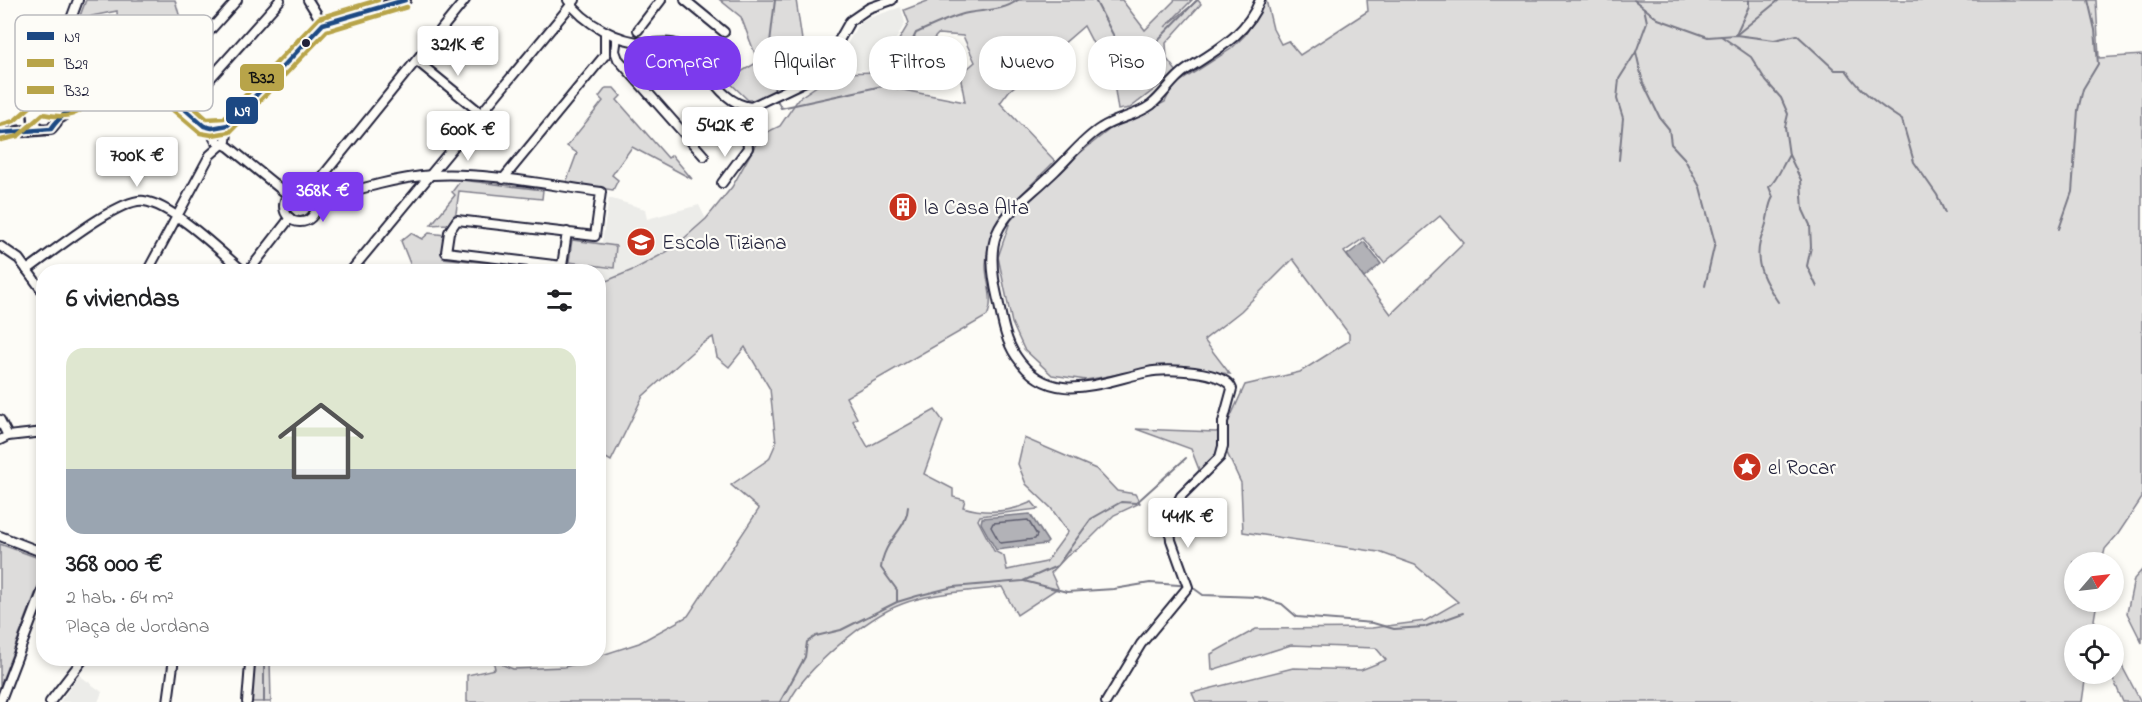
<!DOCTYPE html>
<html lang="es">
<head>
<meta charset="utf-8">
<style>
	body { margin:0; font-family:"Indie Flower",sans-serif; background:#f6f6f6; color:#202124; height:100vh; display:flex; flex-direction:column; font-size:22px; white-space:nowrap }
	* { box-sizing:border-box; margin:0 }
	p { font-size:20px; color:#757577 }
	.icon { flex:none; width:33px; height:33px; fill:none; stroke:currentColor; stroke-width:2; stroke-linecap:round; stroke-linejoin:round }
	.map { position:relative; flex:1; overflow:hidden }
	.drawer { position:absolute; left:36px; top:264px; width:570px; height:402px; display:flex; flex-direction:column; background:#fff; border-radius:24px; box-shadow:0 3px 9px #0003 }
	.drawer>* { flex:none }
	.guide { position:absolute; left:624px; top:36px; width:570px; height:54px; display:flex; gap:12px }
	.needle { width:39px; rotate:62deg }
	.tools { position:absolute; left:2064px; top:552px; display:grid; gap:12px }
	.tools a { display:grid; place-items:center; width:60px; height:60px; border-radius:50%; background:#fff; box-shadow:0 3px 9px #0003; font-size:30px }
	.price { position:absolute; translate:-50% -51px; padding:0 14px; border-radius:6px; background:#fff; color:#222; font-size:20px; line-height:39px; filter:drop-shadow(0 2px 3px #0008) }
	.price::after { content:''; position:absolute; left:50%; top:36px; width:18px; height:14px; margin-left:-9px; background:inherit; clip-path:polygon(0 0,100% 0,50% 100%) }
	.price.on { background:#7c3aed; color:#fff }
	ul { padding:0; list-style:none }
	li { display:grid; align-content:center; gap:12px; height:318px; padding:0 30px }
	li+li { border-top:2px solid #e0e0e0 }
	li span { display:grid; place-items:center; height:186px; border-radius:18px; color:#555 }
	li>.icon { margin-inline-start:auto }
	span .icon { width:108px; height:108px; fill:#fffc; stroke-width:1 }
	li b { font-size:26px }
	h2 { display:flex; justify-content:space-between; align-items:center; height:72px; padding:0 30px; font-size:26px }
	.chip { padding:0 21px; border-radius:24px; background:#fff; box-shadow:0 3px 9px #0003; font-size:21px; line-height:54px }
	.chip.on { background:#7c3aed; color:#fff }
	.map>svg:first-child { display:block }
</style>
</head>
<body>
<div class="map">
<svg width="2142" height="702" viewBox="0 0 2142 702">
	<rect width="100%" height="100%" fill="#fdfcf7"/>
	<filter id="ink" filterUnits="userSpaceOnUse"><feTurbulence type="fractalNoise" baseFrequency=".0167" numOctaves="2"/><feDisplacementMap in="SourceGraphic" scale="12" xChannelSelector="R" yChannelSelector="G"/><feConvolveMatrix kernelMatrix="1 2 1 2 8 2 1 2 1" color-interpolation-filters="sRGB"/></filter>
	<g filter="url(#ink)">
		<!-- built -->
		<g fill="#ecece9">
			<path d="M901 7 905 23 880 69 876 71 834 68 857 26 866 19Z"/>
			<path d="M609 198 645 209 647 219 699 205 706 219 672 249 635 269 599 284V269L568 265 571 239 602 242Z"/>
			<path d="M79 675 102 692 98 702H60Z"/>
		</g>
		<!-- green -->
		<g fill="#dddcdb" stroke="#807f8b" stroke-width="1.5" fill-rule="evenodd">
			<path d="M86 0H175L182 25 193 35 188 40 198 49 166 84C153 72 137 58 119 59L117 11 92 16 77 24Z"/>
			<path d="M720 0H796L802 40 813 65C797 80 771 100 748 100L727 80 758 62 741 17Z"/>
			<path d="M930 0H1122L1145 30 1175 0H1192L1165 27 1198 0 1201 4 1166 43 1167 59 1177 72 1130 108 1118 110 1114 84 1084 26 1009 91 1000 103 1055 161C1026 191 986 221 986 266 986 283 995 300 987 316L846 397 857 418 853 421 868 447 935 410 943 421 924 474 953 489V497L965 500 963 507C986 514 1010 512 1032 502L1038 509 980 516 978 520 994 551 1004 556 1007 570 1046 562 1068 532 1051 508 1026 484 1018 464 1024 438 1096 469 1117 491 1135 494 1140 503 1114 515 1091 538 1066 557 1051 573 1058 588 1017 615 1002 587C969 592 934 592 902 604 867 617 806 668 789 702H467V675L495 669 493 659H502L503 665 513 669 564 667 598 658 599 656 639 643 688 616 759 509 731 485 769 459 776 443 770 389 745 347 729 367 717 357 713 337 700 345 643 396 611 461 599 454V284L635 269 672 249 706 219 732 187 761 135 780 126 799 98 836 73 880 72 909 23 904 10ZM938 34 963 36 975 62 960 75 965 102 898 89 918 56Z"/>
			<path d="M1266 0 1273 29 1281 44 1288 41 1300 55 1368 11 1367 0H2096L2099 58 2142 55V498L2118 534 2105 549 2102 562H2074V602H2097L2094 620 2103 634H2074V674H2086L2082 702H1196L1192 693 1293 668 1361 670 1386 660 1376 648 1291 645 1212 670 1211 654 1256 629 1372 628 1425 621 1458 602 1415 565 1379 552 1243 532 1241 483 1227 453 1200 472 1191 449 1136 429 1216 432 1226 427 1245 385 1300 372 1349 341V334L1293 259 1241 311 1204 340 1230 374 1164 366 1086 380 1052 375 1024 349 1012 323 998 257 1012 216 1075 157 1110 129 1165 102 1173 86 1231 49 1245 35ZM1440 216 1464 243 1391 314 1344 252 1364 238 1384 263Z"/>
			<path d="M606 88H614L621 96 617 100 668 158 672 155 692 179 632 147 612 175 618 180 613 190 566 183 577 153 567 146 603 101 599 97Z"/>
			<path d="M461 180 543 190 542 199 459 191 456 213 448 224 431 225 455 195 452 192Z"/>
			<path d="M411 233 422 239 429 233 445 235 443 258 566 271H413L401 241Z"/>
			<path d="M572 240 616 246 614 268 569 262Z"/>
			<path d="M0 544 44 560 43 573 0 686Z"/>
			<path d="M2142 570V643L2127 613 2134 579Z"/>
			<path d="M2114 651 2141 702H2123L2111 674H2114Z"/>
			<path d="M253 659H270L271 702H250Z"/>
		</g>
		<!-- water -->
		<g fill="#b2b2b7" stroke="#787885" stroke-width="1.5">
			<path d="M1364 242 1381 264 1364 278 1347 255Z"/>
			<path d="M1030 514 1048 542 1046 544 996 550 981 523 982 518Z"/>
		</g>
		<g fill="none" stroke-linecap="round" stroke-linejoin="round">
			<!-- shore -->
			<path stroke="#5c5c6d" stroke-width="1.5" d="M1028 520 1037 535 1035 539 1000 543 991 527 993 523Z"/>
			<!-- stream -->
			<g stroke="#787885" stroke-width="2">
				<path d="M775 0 769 51 775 92"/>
				<path d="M1095 0 1121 50 1130 54 1152 46 1197 0"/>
				<path d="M1634 0 1658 19 1708 37 1736 35 1774 40 1797 35 1835 70H1846C1862 93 1879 105 1902 120L1914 162 1937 195 1945 213"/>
				<path d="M1644 8 1647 22 1636 52 1643 83 1660 118 1669 129 1671 144 1684 158 1700 187 1715 243 1705 286"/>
				<path d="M1736 34 1749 6V0"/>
				<path d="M1736 35 1779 0"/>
				<path d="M1721 36 1751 57 1766 81 1781 98 1788 114 1785 127 1789 155 1801 180 1803 210 1810 225 1811 247 1807 266 1817 287"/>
				<path d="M776 98 781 108 887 85 898 71 916 33C930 27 944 20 960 15 980 9 1000 13 1018 0"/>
				<path d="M1619 160 1623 118 1617 99 1619 79 1636 52"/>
				<path d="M2059 229 2072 192 2078 110 2083 89 2098 64 2095 30 2088 0"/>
				<path d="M1778 302C1766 284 1754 265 1760 242 1762 234 1766 227 1767 219 1769 211 1768 206 1773 197L1769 187C1778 179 1782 166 1789 155"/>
				<path d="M1024 581 1067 592 1114 589 1150 583 1179 585 1192 587 1203 595 1257 597 1282 604 1297 617 1373 623 1394 629 1424 627 1463 613"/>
				<path d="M897 601V590L881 568C884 538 907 531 908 507"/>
				<path d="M264 658V702"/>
				<path d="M780 702 805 657 807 642 816 636 841 630 897 602 917 596 953 587 1023 581 1057 566 1091 519 1121 502 1136 503 1186 458"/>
			</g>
			<!-- minor casing -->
			<g stroke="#22223b" stroke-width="12">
				<g id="minor">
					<path d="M308 0 323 24"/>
					<path d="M568 0C584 24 619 42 647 43 658 44 668 40 679 45 706 60 716 103 751 107L816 76 829 58 850 21 869 8 892 0"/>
					<path d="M685 0 724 32"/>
					<path d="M638 30 661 0"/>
					<path d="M205 36 237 0"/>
					<path d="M617 37 615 51 618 59 704 156"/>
					<path d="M605 55V32"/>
					<path d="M417 61 482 114"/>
					<path d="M38 107 78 0"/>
					<path d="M183 109 280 0"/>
					<path d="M208 127 215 140 229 147 288 195"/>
					<path d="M503 179 605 55"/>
					<path d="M722 183 748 148 744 106"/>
					<circle cx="300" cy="206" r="16"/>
					<path d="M309 193 465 0"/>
					<path d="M316 202C353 191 393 178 432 175 488 172 546 185 601 192L595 236 457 220 449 232 446 252 562 266 567 232"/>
					<path d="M0 246 19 259 44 293"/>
					<path d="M27 270C50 254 120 197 144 201 173 205 221 252 244 272"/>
					<path d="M147 272 210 155 226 141 228 125"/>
					<path d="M248 272 290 218"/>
					<path d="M350 272 575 0"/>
					<path d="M0 420 8 436"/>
					<path d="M0 440 8 436 44 432"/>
					<path d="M0 536 44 553"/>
					<path d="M0 702 44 587"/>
					<path d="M50 702 84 658"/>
					<path d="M168 702 174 658"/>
					<path d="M247 702 250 664"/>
					<path d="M1106 702 1141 644 1188 587 1171 540 1169 520 1181 496 1220 457 1223 446V422L1232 389C1226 370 1165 368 1148 372 1100 382 1050 408 1016 356 1005 340 1002 319 998 300 980 223 1006 218 1055 171 1070 157 1083 139 1101 128 1116 118 1136 116 1151 105 1164 95 1172 79 1186 70 1216 50 1246 36 1260 0"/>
				</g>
			</g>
			<!-- tertiary casing -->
			<g stroke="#22223b" stroke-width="14">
				<g id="tertiary">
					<path d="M57 119C77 109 89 89 105 75 113 67 125 65 135 70 155 79 186 111 204 126L212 128 228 125 323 24 405 0"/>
					<path d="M0 133 51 129 56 123 57 114 48 106H41L33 113 34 124 40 129"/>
				</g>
			</g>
			<!-- minor -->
			<use href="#minor" stroke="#fdfcf7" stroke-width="8"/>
			<!-- tertiary -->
			<use href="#tertiary" stroke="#fdfcf7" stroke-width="9"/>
			<!-- bus-1 casing -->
			<g stroke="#fdfcf7" stroke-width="9">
				<path id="bus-1" d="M0 133 51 129C59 116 73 108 83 97 92 88 104 69 118 67 138 64 187 112 204 126L212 128 228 125 323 24 405 0"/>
			</g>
			<!-- bus-2 casing -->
			<g stroke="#fdfcf7" stroke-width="9">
				<path id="bus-2" d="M1 140 18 136 43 114C91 125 86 92 120 74L140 82 200 133 212 135 230 132 327 31 407 7"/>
			</g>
			<!-- bus-3 casing -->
			<g stroke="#fdfcf7" stroke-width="9">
				<path id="bus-3" d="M0 125 14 121 39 99C49 98 60 105 70 100 83 93 90 74 103 66 136 44 183 99 207 119L224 118 319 18 378 0"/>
			</g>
			<!-- bus-1 -->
			<use href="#bus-1" stroke="#1c4883" stroke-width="4.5"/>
			<!-- bus-2 -->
			<use href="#bus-2" stroke="#b8a449" stroke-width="4.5"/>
			<!-- bus-3 -->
			<use href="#bus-3" stroke="#b8a449" stroke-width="4.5"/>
		</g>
	</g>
	<!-- icons -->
	<defs>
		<g id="building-disc" transform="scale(1.5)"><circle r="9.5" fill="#c8321e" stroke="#fdfcf7"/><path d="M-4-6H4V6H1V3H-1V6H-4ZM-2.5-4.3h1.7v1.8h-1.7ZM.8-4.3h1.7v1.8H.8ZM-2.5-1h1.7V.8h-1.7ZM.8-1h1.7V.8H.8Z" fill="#fff"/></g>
		<g id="school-disc" transform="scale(1.5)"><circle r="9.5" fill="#c8321e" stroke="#fdfcf7"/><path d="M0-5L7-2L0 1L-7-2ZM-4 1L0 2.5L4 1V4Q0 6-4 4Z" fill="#fff"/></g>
		<g id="sight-disc" transform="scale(1.5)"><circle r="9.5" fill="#c8321e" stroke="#fdfcf7"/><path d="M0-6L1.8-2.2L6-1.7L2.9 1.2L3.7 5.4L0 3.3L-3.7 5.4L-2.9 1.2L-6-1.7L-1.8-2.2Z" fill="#fff"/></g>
	</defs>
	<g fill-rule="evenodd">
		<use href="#building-disc" x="903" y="207"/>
		<use href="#school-disc" x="641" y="242"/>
		<use href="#sight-disc" x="1747" y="467"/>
	</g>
	<!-- markers -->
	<circle fill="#22223b" stroke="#fdfcf7" stroke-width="2" cx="306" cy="43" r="5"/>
	<g text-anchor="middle" stroke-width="4.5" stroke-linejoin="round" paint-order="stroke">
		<!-- poi labels -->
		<g font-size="21" fill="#22223b" stroke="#fdfcf7" text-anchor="start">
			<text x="924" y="214">la Casa Alta</text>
			<text x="662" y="249">Escola Tiziana</text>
			<text x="1768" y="474">el Rocar</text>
		</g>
	</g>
	<!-- legend -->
	<rect x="15" y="15" width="198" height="96" rx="9" fill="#fdfcf7" stroke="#bbbbbf" stroke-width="1.5"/>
	<rect x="27" y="32" width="27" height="8" fill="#1c4883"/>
	<rect x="27" y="59" width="27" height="8" fill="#b8a449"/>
	<rect x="27" y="86" width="27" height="8" fill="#b8a449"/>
	<g font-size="16" fill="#22223b">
		<text x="64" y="42">N9</text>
		<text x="64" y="69">B29</text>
		<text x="64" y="96">B32</text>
	</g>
	<g stroke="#fdfcf7" stroke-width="2">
		<rect x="239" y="63" width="46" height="29" rx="6" fill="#b8a449"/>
		<rect x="225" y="96" width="34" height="29" rx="6" fill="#1c4883"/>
	</g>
	<g font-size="16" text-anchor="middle" font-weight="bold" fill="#fff">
		<text x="242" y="116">N9</text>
	</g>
	<g font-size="16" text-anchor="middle" font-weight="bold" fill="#111">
		<text x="262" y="83">B32</text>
	</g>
</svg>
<div class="tools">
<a><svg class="needle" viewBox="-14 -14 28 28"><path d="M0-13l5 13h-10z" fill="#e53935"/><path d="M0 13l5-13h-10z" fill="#757577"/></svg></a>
<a><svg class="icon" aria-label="locate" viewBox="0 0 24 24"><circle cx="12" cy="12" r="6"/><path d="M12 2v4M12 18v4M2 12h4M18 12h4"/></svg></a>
</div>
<b class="price" style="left:458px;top:77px">321K €</b>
<b class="price" style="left:725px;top:158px">542K €</b>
<b class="price" style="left:468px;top:162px">600K €</b>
<b class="price" style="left:137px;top:188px">700K €</b>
<b class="price on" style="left:323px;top:223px">368K €</b>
<b class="price" style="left:1188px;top:549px">441K €</b>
<div class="guide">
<a class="chip on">Comprar</a>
<a class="chip">Alquilar</a>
<a class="chip">Filtros</a>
<a class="chip">Nuevo</a>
<a class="chip">Piso</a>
</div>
<section class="drawer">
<h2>6 viviendas<svg class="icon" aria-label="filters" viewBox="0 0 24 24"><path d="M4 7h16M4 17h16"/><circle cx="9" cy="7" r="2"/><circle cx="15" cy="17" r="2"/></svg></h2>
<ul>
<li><span style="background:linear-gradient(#dfe7d0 65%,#9aa5b1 0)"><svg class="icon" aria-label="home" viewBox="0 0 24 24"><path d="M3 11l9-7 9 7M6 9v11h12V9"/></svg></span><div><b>368 000 €</b><p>2 hab. · 64 m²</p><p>Plaça de Jordana</p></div></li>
</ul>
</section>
</div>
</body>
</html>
